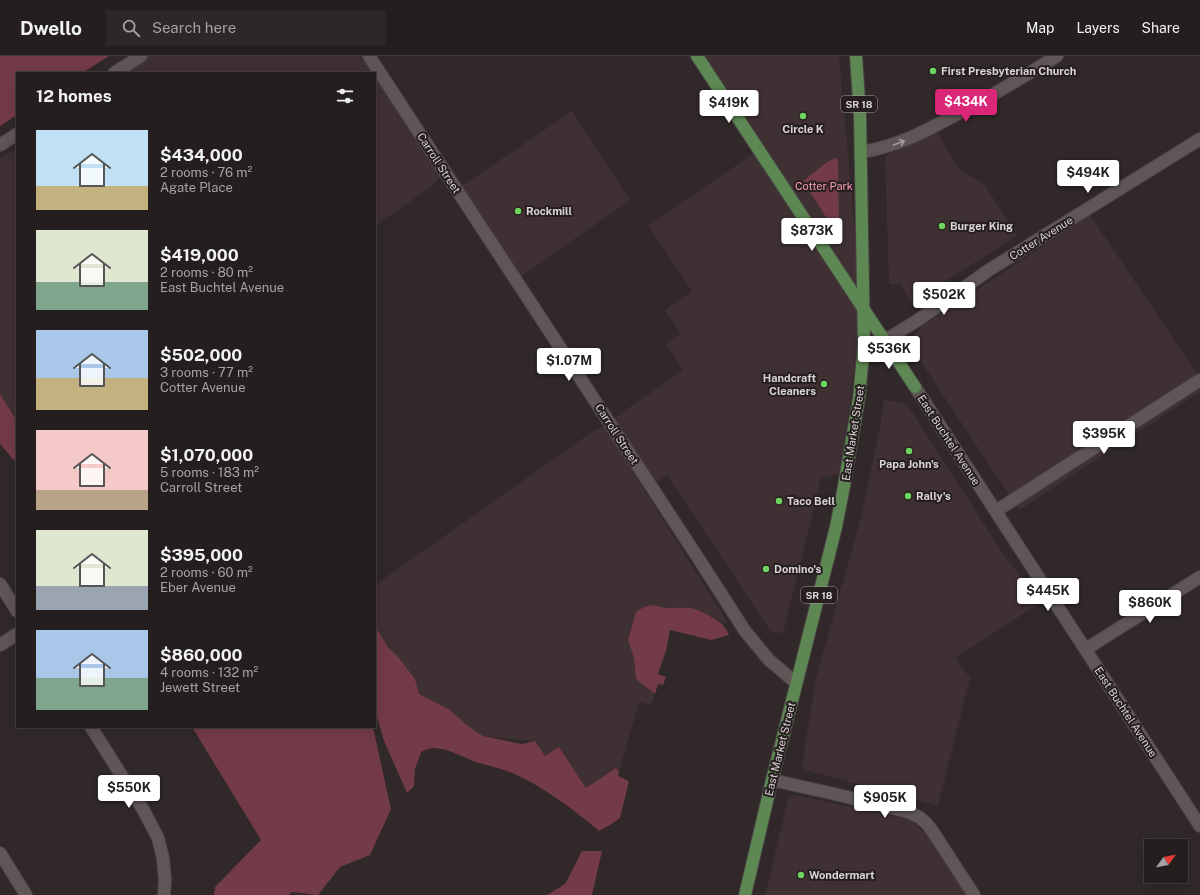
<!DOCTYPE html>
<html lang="en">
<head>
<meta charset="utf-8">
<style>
	body { margin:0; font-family:"Public Sans",sans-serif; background:#2c2728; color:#f1f3f6; height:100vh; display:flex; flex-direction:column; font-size:15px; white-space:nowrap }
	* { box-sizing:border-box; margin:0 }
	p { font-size:13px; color:#a3a2a4 }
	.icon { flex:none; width:22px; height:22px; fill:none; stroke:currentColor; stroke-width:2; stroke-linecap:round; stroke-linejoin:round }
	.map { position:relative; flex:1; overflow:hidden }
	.details { position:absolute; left:16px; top:16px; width:360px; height:656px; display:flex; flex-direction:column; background:#241e1f; border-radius:0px; box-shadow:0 4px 16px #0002,0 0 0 1px #413c3d }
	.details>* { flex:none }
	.needle { width:26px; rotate:57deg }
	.buttons { position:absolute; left:1144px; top:783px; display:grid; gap:8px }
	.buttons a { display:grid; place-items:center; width:44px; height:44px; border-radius:0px; background:#241e1f; box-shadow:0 4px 16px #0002,0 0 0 1px #413c3d; font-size:20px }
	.price { position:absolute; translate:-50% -34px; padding:0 9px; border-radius:4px; background:#fff; color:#222; font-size:13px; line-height:26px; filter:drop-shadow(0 1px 2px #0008) }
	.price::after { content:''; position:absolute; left:50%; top:24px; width:12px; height:9px; margin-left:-6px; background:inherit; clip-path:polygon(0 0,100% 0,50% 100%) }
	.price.active { background:#db2777; color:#fff }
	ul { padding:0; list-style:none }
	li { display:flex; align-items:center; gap:12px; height:100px; padding:0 20px }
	li span { display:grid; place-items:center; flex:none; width:112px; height:80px; border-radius:0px; color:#555 }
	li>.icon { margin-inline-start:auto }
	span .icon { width:48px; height:48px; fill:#fffc; stroke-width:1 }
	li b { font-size:17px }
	h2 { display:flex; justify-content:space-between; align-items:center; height:48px; padding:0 20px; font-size:17px }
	header { display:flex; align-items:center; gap:24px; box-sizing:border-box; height:56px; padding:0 20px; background:#241e1f; border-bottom:1px solid #413c3d }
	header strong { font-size:19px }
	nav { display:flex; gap:22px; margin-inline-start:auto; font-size:14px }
	.search { width:280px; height:36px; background:#2c2728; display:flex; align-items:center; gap:10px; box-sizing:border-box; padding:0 14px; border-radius:0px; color:#a3a2a4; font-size:15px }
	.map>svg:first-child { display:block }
</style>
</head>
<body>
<header>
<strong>Dwello</strong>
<div class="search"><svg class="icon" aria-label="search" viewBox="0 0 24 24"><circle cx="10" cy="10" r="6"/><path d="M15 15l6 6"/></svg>Search here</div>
<nav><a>Map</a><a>Layers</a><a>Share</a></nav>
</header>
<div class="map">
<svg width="1200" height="839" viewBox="0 0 1200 839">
	<rect width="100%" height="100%" fill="#302829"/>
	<!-- built -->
	<g fill="#3f3033">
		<path d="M141 0H369L445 116 431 131 375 170V17H114Z"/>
		<path d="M701 0H839L861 242Z"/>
		<path d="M572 55 630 144 519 222 462 130Z"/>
		<path d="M937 75 958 112 985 129 1017 180 911 247 901 228H889L885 100Z"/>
		<path d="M17 92V377L0 352V103Z"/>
		<path d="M757 95 861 258 841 418 821 422 784 574 780 577H775L770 574 667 419 652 429 610 365 683 314 666 288 681 278 665 254 692 235 648 170Z"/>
		<path d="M1090 159 1200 322V336L1019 454 908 286 922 270Z"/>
		<path d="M884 344 907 348 1002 496 1040 547 955 602 970 622 938 750 805 714 802 709 816 622 861 462 880 371Z"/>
		<path d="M604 370 728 567 720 565 702 555 677 552H661L636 556 628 584 634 602 636 623 655 638 651 649 639 646 619 716 616 712 586 732 559 691 545 700 534 685 483 680 468 670 450 654 419 638 415 623 400 603 388 591 375 570V529L592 376Z"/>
		<path d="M796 739 911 764 934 787 967 839H765L787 749 789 742Z"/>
	</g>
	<!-- green -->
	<g fill="#733b48">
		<path d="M0 0H109L82 17H17V59L0 70Z"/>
		<path d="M836 102 838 106 839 169 837 171H833L831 169 803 125 827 106Z"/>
		<path d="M0 338 17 365V408L0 388Z"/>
		<path d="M654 549C665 554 678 551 691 552 699 554 706 557 713 562 721 566 726 571 729 579L711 584 670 574 666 595 658 618 666 621 663 629 658 628 655 638 636 623 634 602 628 584 636 556 644 551Z"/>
		<path d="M375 570 388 591 400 603 415 623 419 638 450 654 468 670 483 680 522 688 535 685 545 700 559 691 586 732 616 712 619 716 618 720 629 725 620 762 610 769 599 775C572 752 544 731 512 717 501 712 488 710 476 706 462 701 448 692 433 692 429 692 424 695 421 696L415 713 414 730 407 737 384 685 375 654Z"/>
		<path d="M192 671H373L391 753 370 799 340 811 318 839 292 836 289 839H214L215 831 261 784Z"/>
		<path d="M582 795H602L592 839H547L565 828Z"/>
	</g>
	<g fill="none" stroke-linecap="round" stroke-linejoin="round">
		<!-- minor casing -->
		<g stroke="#4a4345" stroke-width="14">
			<g id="minor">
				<path d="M369 0 702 508 745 575 769 604 796 627"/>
				<path d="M114 17 141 0"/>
				<path d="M0 89 17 78"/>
				<path d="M861 96C897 91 928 74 959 57 993 39 1025 20 1057 0"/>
				<path d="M884 285 918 264 989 214 1200 83"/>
				<path d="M915 331 1200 770"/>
				<path d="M996 455 1200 324"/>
				<path d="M0 528 17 555"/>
				<path d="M0 589 17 578"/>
				<path d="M1086 593 1200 521"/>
				<path d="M91 671 144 755 158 782 163 802 165 824 164 839"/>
				<path d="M772 724 839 739 908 756 919 761 927 768 933 776 974 839"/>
				<path d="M0 797 26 839"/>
			</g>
		</g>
		<!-- major casing -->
		<g stroke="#4a4345" stroke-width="14">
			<g id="major">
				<path d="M697 0 915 331"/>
				<path d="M745 839 772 724 836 471 844 430 859 342 864 288 860 59 856 0"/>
			</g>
		</g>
		<!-- minor -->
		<use href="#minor" stroke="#605658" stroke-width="12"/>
		<!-- major -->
		<use href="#major" stroke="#5d8753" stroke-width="12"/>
	</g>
	<!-- one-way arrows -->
	<defs><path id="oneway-shaft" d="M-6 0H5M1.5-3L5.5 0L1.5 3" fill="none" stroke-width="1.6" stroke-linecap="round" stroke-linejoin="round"/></defs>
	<use stroke="#a39b9d" href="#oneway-shaft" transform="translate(899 87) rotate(-20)"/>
	<!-- markers -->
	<g fill="#6ed360" stroke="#261e1f" stroke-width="1.5">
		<circle cx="933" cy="15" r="4"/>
		<circle cx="803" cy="60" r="4"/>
		<circle cx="518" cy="155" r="4"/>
		<circle cx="942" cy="170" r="4"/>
		<circle cx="824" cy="328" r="4"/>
		<circle cx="909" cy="395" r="4"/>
		<circle cx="908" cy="440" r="4"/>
		<circle cx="779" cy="445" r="4"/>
		<circle cx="766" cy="513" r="4"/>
		<circle cx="801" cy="819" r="4"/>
	</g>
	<g text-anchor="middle" stroke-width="4" stroke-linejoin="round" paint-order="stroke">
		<!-- shield labels -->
		<g fill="#261e1f" stroke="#a49d9e" stroke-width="1">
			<rect x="841" y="40" width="36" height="16" rx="3"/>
			<rect x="801" y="531" width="36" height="16" rx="3"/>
		</g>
		<g font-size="10" font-weight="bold" fill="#dad4d5">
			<text x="859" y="52">SR 18</text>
			<text x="819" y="543">SR 18</text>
		</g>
		<!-- poi labels -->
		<g font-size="11" font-weight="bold" fill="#dad4d5" stroke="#261e1f" text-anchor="start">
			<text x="941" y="19">First Presbyterian Church</text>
			<text x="803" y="77" text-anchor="middle">Circle K</text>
			<text x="526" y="159">Rockmill</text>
			<text x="950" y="174">Burger King</text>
			<text x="816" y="326" text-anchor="end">Handcraft<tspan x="816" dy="13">Cleaners</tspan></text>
			<text x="909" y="412" text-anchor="middle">Papa John's</text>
			<text x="916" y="444">Rally's</text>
			<text x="787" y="449">Taco Bell</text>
			<text x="774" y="517">Domino's</text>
			<text x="809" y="823">Wondermart</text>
		</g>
		<!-- street labels -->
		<g font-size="11" fill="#dad4d5" stroke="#261e1f">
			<text transform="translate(439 107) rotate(57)" y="4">Carroll Street</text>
			<text transform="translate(1041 182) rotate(-32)" y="4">Cotter Avenue</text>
			<text transform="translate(853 377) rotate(-81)" y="4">East Market Street</text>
			<text transform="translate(617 378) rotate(57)" y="4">Carroll Street</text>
			<text transform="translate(949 384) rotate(57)" y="4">East Buchtel Avenue</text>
			<text transform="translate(1126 656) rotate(57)" y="4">East Buchtel Avenue</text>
			<text transform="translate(780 693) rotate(-76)" y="4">East Market Street</text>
		</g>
		<!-- park labels -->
		<g font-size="11" fill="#fb9fb3" stroke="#261e1f">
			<text x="824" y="134">Cotter Park</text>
		</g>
	</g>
</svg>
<div class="buttons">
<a><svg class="needle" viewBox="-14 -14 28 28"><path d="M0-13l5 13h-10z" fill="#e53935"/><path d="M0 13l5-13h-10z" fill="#a3a2a4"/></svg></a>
</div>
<b class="price active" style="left:966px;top:67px">$434K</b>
<b class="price" style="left:729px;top:68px">$419K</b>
<b class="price" style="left:1088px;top:138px">$494K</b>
<b class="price" style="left:812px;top:196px">$873K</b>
<b class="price" style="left:944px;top:260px">$502K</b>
<b class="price" style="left:889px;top:314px">$536K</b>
<b class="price" style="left:569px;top:326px">$1.07M</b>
<b class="price" style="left:1104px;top:399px">$395K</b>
<b class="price" style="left:1048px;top:556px">$445K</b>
<b class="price" style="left:1150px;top:568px">$860K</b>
<b class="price" style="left:129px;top:753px">$550K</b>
<b class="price" style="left:885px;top:763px">$905K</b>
<section class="details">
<h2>12 homes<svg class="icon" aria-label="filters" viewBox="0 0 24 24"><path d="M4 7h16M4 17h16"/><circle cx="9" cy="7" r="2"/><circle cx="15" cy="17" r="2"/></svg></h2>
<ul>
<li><span style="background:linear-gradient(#bfe0f5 70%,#c2b280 0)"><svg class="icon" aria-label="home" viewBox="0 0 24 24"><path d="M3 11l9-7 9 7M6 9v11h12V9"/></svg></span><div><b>$434,000</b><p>2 rooms · 76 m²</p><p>Agate Place</p></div></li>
<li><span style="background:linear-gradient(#dfe7d0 65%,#7fa58c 0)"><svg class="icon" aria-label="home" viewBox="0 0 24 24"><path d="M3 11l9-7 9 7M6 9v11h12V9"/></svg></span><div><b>$419,000</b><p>2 rooms · 80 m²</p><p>East Buchtel Avenue</p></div></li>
<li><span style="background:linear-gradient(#a9c7e8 60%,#c2b280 0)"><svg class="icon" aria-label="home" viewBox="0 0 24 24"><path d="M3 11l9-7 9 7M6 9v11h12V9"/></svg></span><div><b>$502,000</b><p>3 rooms · 77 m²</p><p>Cotter Avenue</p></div></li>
<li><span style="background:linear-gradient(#f6c9c9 75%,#b9a48a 0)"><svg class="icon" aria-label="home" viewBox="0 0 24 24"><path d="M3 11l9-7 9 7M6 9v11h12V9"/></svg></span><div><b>$1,070,000</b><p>5 rooms · 183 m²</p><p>Carroll Street</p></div></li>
<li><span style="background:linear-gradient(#dfe7d0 70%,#9aa5b1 0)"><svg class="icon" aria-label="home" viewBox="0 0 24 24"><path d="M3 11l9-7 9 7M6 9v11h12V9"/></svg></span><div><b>$395,000</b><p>2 rooms · 60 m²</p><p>Eber Avenue</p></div></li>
<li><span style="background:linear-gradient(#a9c7e8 60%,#7fa58c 0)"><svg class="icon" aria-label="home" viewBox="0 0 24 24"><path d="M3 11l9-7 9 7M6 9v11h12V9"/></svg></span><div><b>$860,000</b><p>4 rooms · 132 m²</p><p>Jewett Street</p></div></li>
</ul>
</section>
</div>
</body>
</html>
